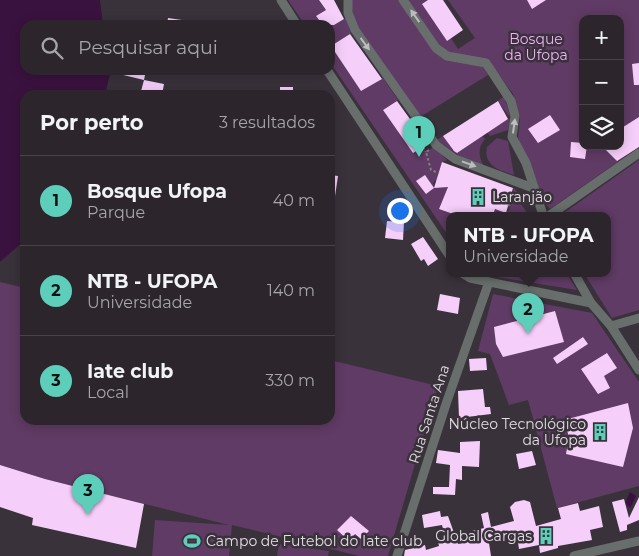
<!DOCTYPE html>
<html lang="pt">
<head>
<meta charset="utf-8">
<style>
	body { margin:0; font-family:Montserrat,sans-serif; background:#383238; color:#f1f3f6 }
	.controls { position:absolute; right:15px; top:15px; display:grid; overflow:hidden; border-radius:10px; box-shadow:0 2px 12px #0003 }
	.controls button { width:45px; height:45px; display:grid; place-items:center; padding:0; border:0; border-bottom:1px solid #484348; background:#2c262c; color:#f1f3f6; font:25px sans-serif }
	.you { position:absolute; left:399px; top:210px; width:18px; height:18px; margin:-12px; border:4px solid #fff; border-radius:50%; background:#1a73e8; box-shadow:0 0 0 8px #1a73e833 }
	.badge { display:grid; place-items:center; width:32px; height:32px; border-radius:50%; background:#5cceba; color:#111; font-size:16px; font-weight:700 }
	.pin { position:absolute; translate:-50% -41px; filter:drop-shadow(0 1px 2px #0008) }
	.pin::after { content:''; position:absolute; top:26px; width:18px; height:15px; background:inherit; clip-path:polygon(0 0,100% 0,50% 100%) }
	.popup { position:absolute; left:446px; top:212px; width:165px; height:65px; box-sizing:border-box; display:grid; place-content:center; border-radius:10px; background:#2c262c; filter:drop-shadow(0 1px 4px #0005); font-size:16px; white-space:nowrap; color:#a6a5a9 }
	.popup b { font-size:19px; color:#f1f3f6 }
	.popup::after { content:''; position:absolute; left:50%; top:100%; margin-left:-10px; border:10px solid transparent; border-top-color:#2c262c }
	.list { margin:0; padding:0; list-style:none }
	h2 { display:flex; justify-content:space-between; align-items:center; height:65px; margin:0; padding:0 20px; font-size:21px }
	h2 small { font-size:16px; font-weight:400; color:#a6a5a9 }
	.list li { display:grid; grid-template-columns:32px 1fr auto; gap:15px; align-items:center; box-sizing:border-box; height:90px; padding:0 20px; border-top:1px solid #484348 }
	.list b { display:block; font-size:19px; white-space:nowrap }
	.list p { margin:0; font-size:16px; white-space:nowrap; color:#a6a5a9 }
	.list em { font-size:16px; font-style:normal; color:#a6a5a9 }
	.icon { flex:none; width:28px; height:28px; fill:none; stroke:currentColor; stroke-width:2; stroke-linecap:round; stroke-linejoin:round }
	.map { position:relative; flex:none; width:639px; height:556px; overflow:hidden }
	.search { position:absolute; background:#2c262c; box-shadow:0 2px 12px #0003; left:20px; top:20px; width:315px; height:55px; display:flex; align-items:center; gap:12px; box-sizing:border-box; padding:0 18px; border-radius:15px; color:#a6a5a9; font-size:19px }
	.panel { position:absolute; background:#2c262c; box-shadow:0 2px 12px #0003; left:20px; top:90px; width:315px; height:335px; border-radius:15px }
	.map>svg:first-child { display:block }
	.green { fill:#603b65; fill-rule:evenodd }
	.water { fill:#3a123f }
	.building { fill:#f6cefa }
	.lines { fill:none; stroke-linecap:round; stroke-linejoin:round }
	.path { stroke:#857e85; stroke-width:2; stroke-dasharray:2.5 2.5; stroke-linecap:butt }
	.minor { stroke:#676e6c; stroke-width:9 }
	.oneway { fill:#bebcbf }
	.labels { text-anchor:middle; stroke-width:5; stroke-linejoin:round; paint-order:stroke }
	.park-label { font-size:14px; fill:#f0aff8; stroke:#3a323b }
	.poi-label { font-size:14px; fill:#e3dde3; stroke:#3a323b; text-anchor:start }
	.street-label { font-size:14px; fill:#e3dde3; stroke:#3a323b }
</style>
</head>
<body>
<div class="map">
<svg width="639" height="556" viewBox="0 0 639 556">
	<rect width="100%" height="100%" fill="#3a323b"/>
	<g class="green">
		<path d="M288,0H322L320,2L326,10L316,16L323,25H305Z"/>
		<path d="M351,0H401L434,49L483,65L488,75L420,117L358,28L353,17Z"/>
		<path d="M407,0H431V8L458,49L475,38L448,0H639V147L550,209L526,177L518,137L520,117L513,94L488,60L448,53L438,45ZM583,19H620V146H583Z"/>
		<path d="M346,18L351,34L331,46L361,91L383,78L398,100L383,110L413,153L423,147L426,152L434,147L447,160L442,162L437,179L433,183L435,187L451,180L439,209L456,215H449V237L330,62V27Z"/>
		<path d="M503,97C510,106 511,119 508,130L490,136L487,132L510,118L498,101Z"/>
		<path d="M443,136L457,153L482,136L485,139C477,148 479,157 484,167L462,158L437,140Z"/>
		<path d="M497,138L508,141L514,175C500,171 483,166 487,147Z"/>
		<path d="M639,160V310L612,318L584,273H607V215H561Z"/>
		<path d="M514,188L525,200L520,203L529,215H493L496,207L505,212L509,210Z"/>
		<path d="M479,273H566L577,290L484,275Z"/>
		<path d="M0,282L25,288V420H330V360L438,386L388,556H359L232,525L229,556H152L155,520L229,525L45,479L0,465Z"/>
		<path d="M493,294L592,313L639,382V486L557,508L528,400L509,405L490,354L478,351Z"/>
		<path d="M279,544L329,551L328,556H277Z"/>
	</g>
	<g class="water">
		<path d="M0,0H100L103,25H25V70H111L105,95H25V240L0,262Z"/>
		<path d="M630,492L636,496L630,508L625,503Z"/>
	</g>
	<g class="building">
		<path d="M319,0H334L344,19L334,25H323L316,16L326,10Z"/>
		<path d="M428,0H443L463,30L447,41L422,4Z"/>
		<path d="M527,0H546L532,9Z"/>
		<path d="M168,18L189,21V25H167Z"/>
		<path d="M350,34L382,79L361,91L331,46Z"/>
		<path d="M639,63V85H634L632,64Z"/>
		<path d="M116,70H146L144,80L115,73Z"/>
		<path d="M144,80L164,84L162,95H140Z"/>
		<rect x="280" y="87" width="13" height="8"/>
		<path d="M397,101L428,144L413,153L383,110Z"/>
		<path d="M498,101L508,119L457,153L454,151L443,136Z"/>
		<path d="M550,115L560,130L538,143L528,129Z"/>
		<path d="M639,117V147L617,161L602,146H620V129Z"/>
		<path d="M571,142L583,143V146H587L585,159L570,157Z"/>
		<path d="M442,162L513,188L506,213L495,209L493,215H456L439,209L448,187L434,188Z"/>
		<path d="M330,175L338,176L334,203H330Z"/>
		<path d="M425,175L434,188L426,194L416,181Z"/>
		<path d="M387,221L404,222L403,240L385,238Z"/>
		<path d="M423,237L438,259L428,266L424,259L421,261L411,244Z"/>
		<path d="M440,294L460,298L458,314L437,310Z"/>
		<path d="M555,311L564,342L503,357L496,344L494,327Z"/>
		<path d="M583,337L588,344L557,364L553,358Z"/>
		<path d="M607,353L617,368L604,376L610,388L598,394L581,369Z"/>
		<path d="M486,358L487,370L470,371L469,359Z"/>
		<path d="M483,389L485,407H490L491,414L459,418L458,391Z"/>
		<path d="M628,403L633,428L623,467L566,454L569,437L564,420Z"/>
		<path d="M480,441L479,467L462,466V480L456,479L455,495L433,494V487H449L450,465L436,463L438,450L460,453V442Z"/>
		<path d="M532,451L536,465L519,469L516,454Z"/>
		<path d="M0,465L45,479L144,504L136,548L32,525L33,518L0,507Z"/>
		<path d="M639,497V520L627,525V530L620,532L612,502L624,499L629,518Z"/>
		<path d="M524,500L530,502L536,526L561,519L558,508L578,503L580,511L599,506L603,527L590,530L592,540L558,546V548L540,553L539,545L519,549L517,536L489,543L491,556H404L405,550L425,545L426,550L439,546L438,541L445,539L442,525L424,528L422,515L440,511L441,517L448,516L458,544L474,540L472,531L484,528L481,514L488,512L491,527L514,521L510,507L515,502Z"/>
		<path d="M351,516L369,531L361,539L355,534L349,541L337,530Z"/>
	</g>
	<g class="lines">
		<g class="path">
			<path d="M423,147L426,152"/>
			<path d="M429,150L426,152L431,170L439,173"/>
			<path d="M508,206L512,201L526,197L529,202"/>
		</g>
		<g class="minor">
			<path d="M281,0L297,25"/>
			<path d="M348,0V13L355,30L436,145L455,159L533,188"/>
			<path d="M403,0L436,48L447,56L486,63L511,101L515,116L512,137L526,163L543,215"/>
			<path d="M327,70L449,255"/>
			<path d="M550,215L639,153"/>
			<path d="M462,273L470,278L591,303"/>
			<path d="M574,273L591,303L611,326L639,370"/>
			<path d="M611,326L639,318"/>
			<path d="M397,556L447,401L489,282"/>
			<path d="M574,556L639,541"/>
		</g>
	</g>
	<defs><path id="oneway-solid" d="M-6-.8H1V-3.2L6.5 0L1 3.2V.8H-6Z" transform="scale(1.25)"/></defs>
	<g class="oneway">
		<use href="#oneway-solid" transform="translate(415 16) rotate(-125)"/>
		<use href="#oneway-solid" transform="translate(365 44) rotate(54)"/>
		<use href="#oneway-solid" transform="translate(514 126) rotate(-82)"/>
		<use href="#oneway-solid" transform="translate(469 164) rotate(20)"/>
	</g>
	<defs>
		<g id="building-bare" transform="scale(1.35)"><path d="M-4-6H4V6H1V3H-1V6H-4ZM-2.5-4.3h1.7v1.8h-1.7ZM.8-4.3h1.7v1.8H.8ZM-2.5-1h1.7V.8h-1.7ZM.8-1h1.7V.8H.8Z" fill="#5cceba" stroke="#3a323b" stroke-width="2.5" paint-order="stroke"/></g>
		<g id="stadium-bare" transform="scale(1.35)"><path d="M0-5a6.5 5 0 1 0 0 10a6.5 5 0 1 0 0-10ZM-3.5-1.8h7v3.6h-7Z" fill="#5cceba" stroke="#3a323b" stroke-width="2.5" paint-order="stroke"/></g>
	</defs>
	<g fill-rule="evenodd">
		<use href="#building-bare" x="478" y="197"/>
		<use href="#building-bare" x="600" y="432"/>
		<use href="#building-bare" x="546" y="536"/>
		<use href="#stadium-bare" x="192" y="541"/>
	</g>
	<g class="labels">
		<g class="park-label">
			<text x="536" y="44">Bosque<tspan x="536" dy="16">da Ufopa</tspan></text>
		</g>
		<g class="poi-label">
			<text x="492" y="202">Laranjão</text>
			<text x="586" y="429" text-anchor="end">Núcleo Tecnológico<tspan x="586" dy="16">da Ufopa</tspan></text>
			<text x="532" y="541" text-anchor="end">Global Cargas</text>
			<text x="206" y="546">Campo de Futebol do Iate club</text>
		</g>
		<g class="street-label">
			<text transform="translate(429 414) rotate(-72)" y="5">Rua Santa Ana</text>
		</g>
	</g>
</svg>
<div class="controls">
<button>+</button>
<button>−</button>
<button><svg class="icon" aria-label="layers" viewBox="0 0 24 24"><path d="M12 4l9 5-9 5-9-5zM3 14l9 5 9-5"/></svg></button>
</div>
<div class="you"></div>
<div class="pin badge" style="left:419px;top:157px">1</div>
<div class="pin badge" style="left:528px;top:334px">2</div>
<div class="popup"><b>NTB - UFOPA</b>Universidade</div>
<div class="pin badge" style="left:88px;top:515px">3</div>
<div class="search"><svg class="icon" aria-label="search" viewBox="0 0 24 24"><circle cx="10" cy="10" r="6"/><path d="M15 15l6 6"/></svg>Pesquisar aqui</div>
<section class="panel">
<h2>Por perto<small>3 resultados</small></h2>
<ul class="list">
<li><span class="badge">1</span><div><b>Bosque Ufopa</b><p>Parque</p></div><em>40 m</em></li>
<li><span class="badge">2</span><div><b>NTB - UFOPA</b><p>Universidade</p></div><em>140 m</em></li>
<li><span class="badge">3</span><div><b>Iate club</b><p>Local</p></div><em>330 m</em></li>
</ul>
</section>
</div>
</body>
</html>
